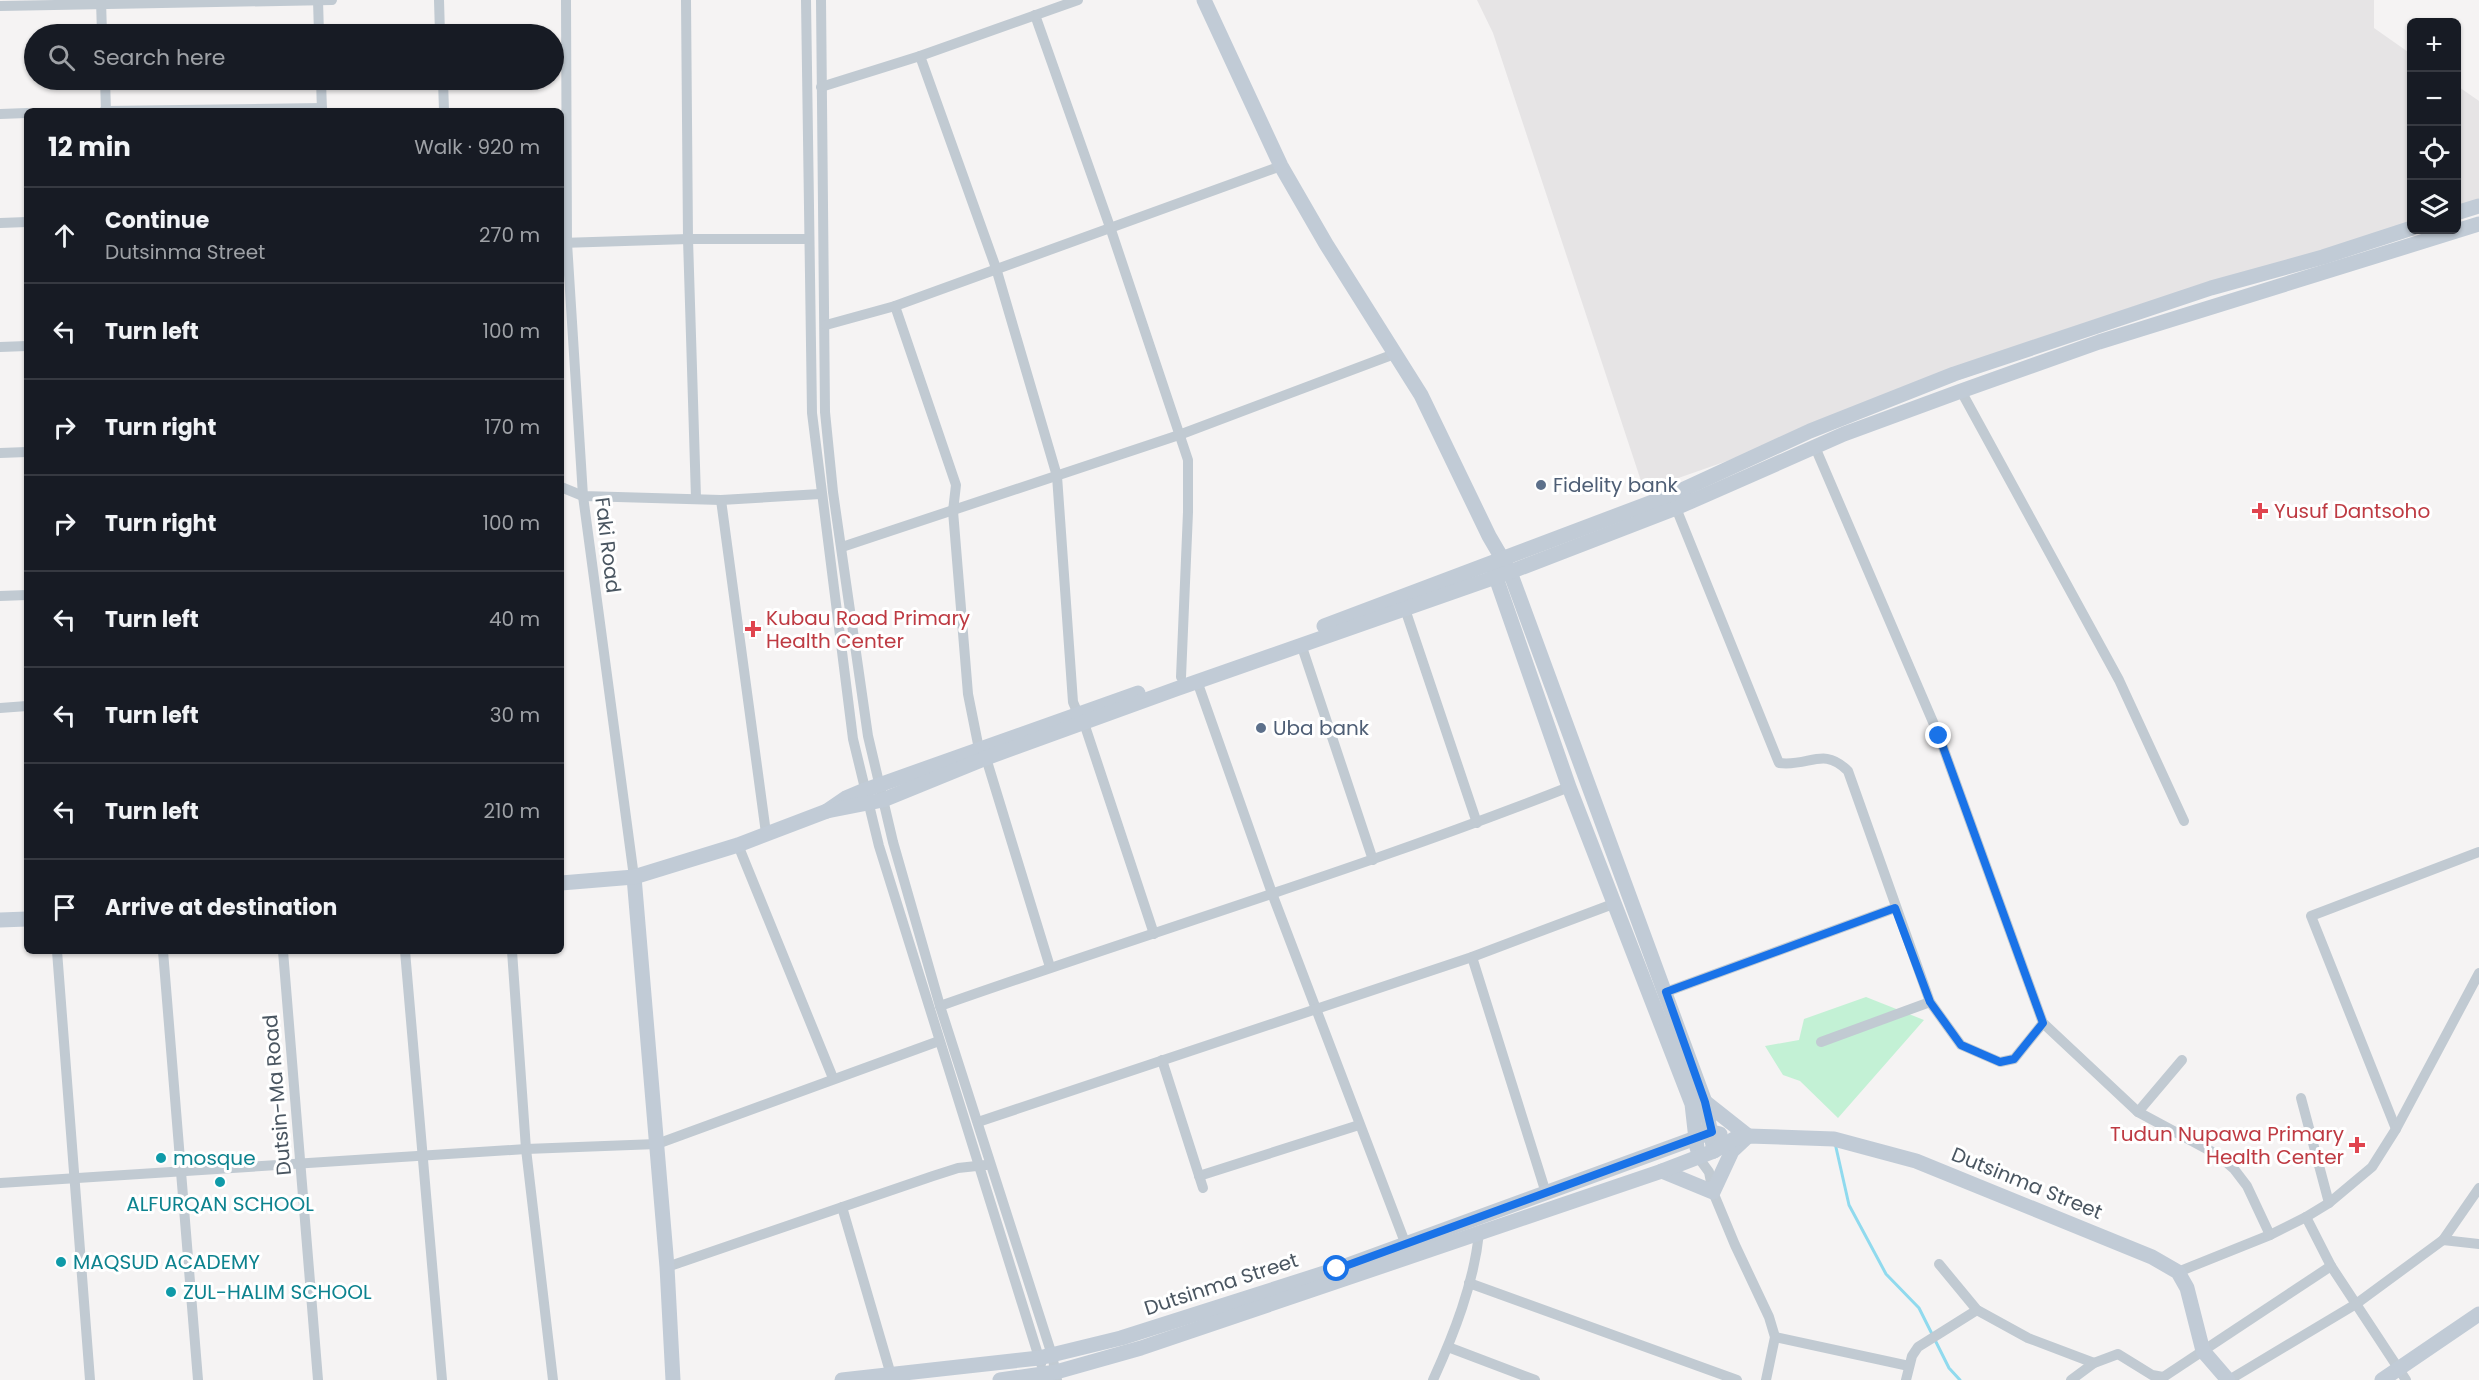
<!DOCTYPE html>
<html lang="en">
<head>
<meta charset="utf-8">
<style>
	body { margin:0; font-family:Poppins,sans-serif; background:#20242c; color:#f1f3f6 }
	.controls { position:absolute; right:18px; top:18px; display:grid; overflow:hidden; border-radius:9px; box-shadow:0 2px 4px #0004 }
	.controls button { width:54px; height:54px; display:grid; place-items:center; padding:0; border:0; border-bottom:2px solid #363941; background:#171b24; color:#f1f3f6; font:30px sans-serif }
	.stop { position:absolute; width:18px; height:18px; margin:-14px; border:4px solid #1a73e8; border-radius:50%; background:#fff }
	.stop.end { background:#1a73e8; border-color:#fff; box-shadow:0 2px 6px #0008 }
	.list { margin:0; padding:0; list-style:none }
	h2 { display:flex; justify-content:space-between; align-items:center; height:78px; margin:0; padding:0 24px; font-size:26px }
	h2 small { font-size:20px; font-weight:400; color:#9ea1a6 }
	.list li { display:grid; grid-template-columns:39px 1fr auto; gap:18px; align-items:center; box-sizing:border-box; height:96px; padding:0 24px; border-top:2px solid #363941 }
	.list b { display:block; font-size:22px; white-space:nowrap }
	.list p { margin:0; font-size:20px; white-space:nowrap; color:#9ea1a6 }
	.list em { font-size:20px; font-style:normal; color:#9ea1a6 }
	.icon { flex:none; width:33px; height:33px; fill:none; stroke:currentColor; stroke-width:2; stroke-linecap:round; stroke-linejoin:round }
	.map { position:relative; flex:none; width:2479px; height:1380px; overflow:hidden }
	.search { position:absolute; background:#171b24; box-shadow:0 2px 4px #0004; left:24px; top:24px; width:540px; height:66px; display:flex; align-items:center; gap:15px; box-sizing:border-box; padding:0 21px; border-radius:33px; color:#9ea1a6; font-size:22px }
	.panel { position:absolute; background:#171b24; box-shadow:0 2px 4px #0004; left:24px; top:108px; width:540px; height:846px; border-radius:9px }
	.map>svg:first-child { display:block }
	.education { fill:#e6e4e5 }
	.green { fill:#c3f1d5 }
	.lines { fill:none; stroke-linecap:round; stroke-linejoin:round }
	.stream { stroke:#90daee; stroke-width:3 }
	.street { stroke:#c1cad2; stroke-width:10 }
	.secondary { stroke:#c1cbd6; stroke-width:15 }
	.route { stroke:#1a73e8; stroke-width:8 }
	.service-dot { fill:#5c6f8a; stroke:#fff; stroke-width:2 }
	.health-dot { fill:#e0444e; stroke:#fff; stroke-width:2 }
	.culture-dot { fill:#0f9aa8; stroke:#fff; stroke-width:2 }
	.labels { text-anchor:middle; stroke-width:6; stroke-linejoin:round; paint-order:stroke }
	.service-label { font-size:20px; fill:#4e5e75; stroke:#fff; text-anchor:start }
	.health-label { font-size:20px; fill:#be3a42; stroke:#fff; text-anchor:start }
	.street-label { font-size:20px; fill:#4a5661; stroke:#fff }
	.culture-label { font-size:20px; fill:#0d838f; stroke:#fff; text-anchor:start }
</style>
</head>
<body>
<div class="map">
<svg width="2479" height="1380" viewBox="0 0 2479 1380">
	<rect width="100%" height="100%" fill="#f5f3f3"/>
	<g class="education">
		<path d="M1477,0H2374V28L2411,54V222L1644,490L1493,33Z"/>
		<path d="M2456,85L2479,101V199L2456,207Z"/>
	</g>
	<path class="green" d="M1866,997L1924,1020L1838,1118L1800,1081L1783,1075L1765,1046L1799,1040L1804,1019Z"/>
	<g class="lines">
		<g class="stream">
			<path d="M1835,1143L1849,1205L1886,1274L1919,1308L1932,1334"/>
			<path d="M1935,1340L1949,1368L1960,1380"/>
		</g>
		<g class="street">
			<path d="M101,0L102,34"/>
			<path d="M318,0L319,34"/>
			<path d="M439,0L440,34"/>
			<path d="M566,0L567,243L583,496L634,877"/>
			<path d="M686,0L688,239L696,498"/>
			<path d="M806,0L812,413L853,739L879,846L1041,1364"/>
			<path d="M821,0L825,412L833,492L868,736L893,842L940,1006L1052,1355L1057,1380"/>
			<path d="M0,6L332,0"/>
			<path d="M1035,15L1110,227L1188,460V512L1181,677"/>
			<path d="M920,56L996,268L1057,476L1073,702L1078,714"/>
			<path d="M105,80L106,111"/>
			<path d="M321,80L322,111"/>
			<path d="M443,80L444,111"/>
			<path d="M821,87L920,56L1078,0"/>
			<path d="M104,111L322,108"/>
			<path d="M0,114L27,113"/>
			<path d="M0,223L27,222"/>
			<path d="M561,243L688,239H809"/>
			<path d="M895,306L956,485L953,511L968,694L979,749"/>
			<path d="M826,325L895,306L1281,166"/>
			<path d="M0,347L27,346"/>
			<path d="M1961,391L2119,680L2184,821"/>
			<path d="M1815,447L1939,736L2043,1023L2138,1112L2218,1155L2234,1169L2247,1186L2270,1235"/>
			<path d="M0,453L27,452"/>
			<path d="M561,487L583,496L721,500L820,494"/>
			<path d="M721,500L766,833"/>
			<path d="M1676,508L1779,763C1810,767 1823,746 1848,771L1930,1002L1961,1045L2000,1062L2014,1059L2043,1023"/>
			<path d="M842,547L1179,435L1397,353"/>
			<path d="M0,596L27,595"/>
			<path d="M1405,609L1477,823"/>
			<path d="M1301,644L1373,860"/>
			<path d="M1197,681L1273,896L1406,1245"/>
			<path d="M0,708L27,706"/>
			<path d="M1084,723L1154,934"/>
			<path d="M986,758L1050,967"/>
			<path d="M738,845L833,1078"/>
			<path d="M57,951L90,1380"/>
			<path d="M163,951L198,1380"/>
			<path d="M283,951L318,1380"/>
			<path d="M405,951L442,1380"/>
			<path d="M512,951L526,1149L553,1380"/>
			<path d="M1472,957L1546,1193"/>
			<path d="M1666,992L1895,908"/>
			<path d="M940,1006C1150,932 1363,868 1569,787"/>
			<path d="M1821,1042L1930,1002"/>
			<path d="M1162,1060L1203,1188"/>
			<path d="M2301,1098L2329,1203"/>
			<path d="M2138,1112L2182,1060"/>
			<path d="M978,1122L1472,957L1613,904"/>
			<path d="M2396,1129L2311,916L2479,852"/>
			<path d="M1698,1157L1709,1172L1713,1192L1735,1245L1769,1317L1775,1337L1766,1380"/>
			<path d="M1199,1176L1359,1125"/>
			<path d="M0,1183L526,1149L657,1144L939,1041"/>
			<path d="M842,1207L891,1375"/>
			<path d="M2306,1217L2331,1266L2406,1380"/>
			<path d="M2443,1240L2479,1244"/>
			<path d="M1939,1264L1977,1310L2028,1338L2094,1363"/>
			<path d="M667,1267L933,1176L958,1168L986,1165"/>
			<path d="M2178,1272L2270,1235L2306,1217L2329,1203L2372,1167L2396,1129L2479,973"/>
			<path d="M1469,1283L1737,1380"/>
			<path d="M1775,1337L1909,1366"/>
			<path d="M1448,1347L1535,1380"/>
			<path d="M1433,1380C1454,1334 1474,1283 1479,1233"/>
			<path d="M1906,1380L1912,1356L1918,1347L1977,1310"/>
			<path d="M2071,1380L2094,1363L2118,1354L2152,1375L2163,1377"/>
			<path d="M2159,1380L2331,1266"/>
			<path d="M2229,1380L2356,1304L2443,1240L2479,1188"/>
		</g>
		<g class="secondary">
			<path d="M1204,0L1281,166L1326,244L1421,395L1489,536L1510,572L1705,1102L1714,1151"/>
			<path d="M2456,213L2479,206"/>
			<path d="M1493,569L1569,787L1692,1104L1697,1148"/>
			<path d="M1324,626L1671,495L1810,431L1954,374L2211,288L2323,257L2412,228"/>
			<path d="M827,811L846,798L865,790L1138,693"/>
			<path d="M634,877L667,1267L673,1380"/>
			<path d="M561,883L634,877L738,845L827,811L883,800L986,758L1176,689L1510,572L1676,508L1844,434L1961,391L2099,342L2479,224"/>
			<path d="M0,920L27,919"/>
			<path d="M1662,1171L1713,1192L1732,1151L1748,1136L1705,1102"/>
			<path d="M842,1380L1039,1358L1121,1338L1337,1269L1712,1132L1720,1134"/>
			<path d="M1000,1380L1056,1372L1141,1348L1662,1171L1714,1151L1734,1139L1748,1136L1834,1139L1916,1161L2152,1257L2178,1272L2187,1288L2203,1351L2228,1380"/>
			<path d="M2382,1380L2479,1314"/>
		</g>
	</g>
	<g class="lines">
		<path class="route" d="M1337,1269L1712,1132L1705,1102L1666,992L1895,908L1930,1002L1961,1045L2000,1062L2014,1059L2043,1023L1939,736"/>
	</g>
	<g class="service-dot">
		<circle cx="1541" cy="485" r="6"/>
		<circle cx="1261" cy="728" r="6"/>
	</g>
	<g class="health-dot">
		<path d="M2257 502h6v6h6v6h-6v6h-6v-6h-6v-6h6z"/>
		<path d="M750 620h6v6h6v6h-6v6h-6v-6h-6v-6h6z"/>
		<path d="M2354 1136h6v6h6v6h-6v6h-6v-6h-6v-6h6z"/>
	</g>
	<g class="culture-dot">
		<circle cx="161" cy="1158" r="6"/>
		<circle cx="220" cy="1182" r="6"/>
		<circle cx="61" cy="1262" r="6"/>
		<circle cx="171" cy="1292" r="6"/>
	</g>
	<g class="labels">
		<g class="service-label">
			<text x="1553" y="492">Fidelity bank</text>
			<text x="1273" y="735">Uba bank</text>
		</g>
		<g class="health-label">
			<text x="2274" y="518">Yusuf Dantsoho</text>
			<text x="766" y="625">Kubau Road Primary<tspan x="766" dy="23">Health Center</tspan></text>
			<text x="2344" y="1141" text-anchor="end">Tudun Nupawa Primary<tspan x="2344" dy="23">Health Center</tspan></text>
		</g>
		<g class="street-label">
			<text transform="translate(608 545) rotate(83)" y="7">Faki Road</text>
			<text transform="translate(277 1095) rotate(-95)" y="7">Dutsin-Ma Road</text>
			<text transform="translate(2027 1183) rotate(22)" y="7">Dutsinma Street</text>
			<text transform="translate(1221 1284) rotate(-18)" y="7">Dutsinma Street</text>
		</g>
		<g class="culture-label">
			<text x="173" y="1165">mosque</text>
			<text x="220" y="1211" text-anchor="middle">ALFURQAN SCHOOL</text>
			<text x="73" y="1269">MAQSUD ACADEMY</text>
			<text x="183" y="1299">ZUL-HALIM SCHOOL</text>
		</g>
	</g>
</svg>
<div class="controls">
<button>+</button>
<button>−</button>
<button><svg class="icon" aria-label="locate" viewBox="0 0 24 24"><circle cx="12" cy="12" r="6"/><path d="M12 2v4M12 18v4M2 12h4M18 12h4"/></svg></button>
<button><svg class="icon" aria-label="layers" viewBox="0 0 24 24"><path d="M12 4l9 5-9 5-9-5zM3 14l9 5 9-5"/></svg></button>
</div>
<div class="stop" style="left:1337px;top:1269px"></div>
<div class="stop end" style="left:1939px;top:736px"></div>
<div class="search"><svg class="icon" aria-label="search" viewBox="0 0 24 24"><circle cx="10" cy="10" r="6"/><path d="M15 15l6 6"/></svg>Search here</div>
<section class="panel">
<h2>12 min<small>Walk · 920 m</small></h2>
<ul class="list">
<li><svg class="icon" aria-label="ahead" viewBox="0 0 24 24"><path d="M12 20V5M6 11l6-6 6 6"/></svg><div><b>Continue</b><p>Dutsinma Street</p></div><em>270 m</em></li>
<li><svg class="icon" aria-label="left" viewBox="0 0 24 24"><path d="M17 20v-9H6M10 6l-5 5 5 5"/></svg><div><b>Turn left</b></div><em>100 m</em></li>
<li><svg class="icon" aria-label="right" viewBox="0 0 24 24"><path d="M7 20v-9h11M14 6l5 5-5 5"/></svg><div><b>Turn right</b></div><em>170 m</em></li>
<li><svg class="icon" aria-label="right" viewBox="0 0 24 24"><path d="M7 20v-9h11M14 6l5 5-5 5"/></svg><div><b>Turn right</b></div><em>100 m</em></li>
<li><svg class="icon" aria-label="left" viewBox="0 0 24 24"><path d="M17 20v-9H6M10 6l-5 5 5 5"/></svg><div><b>Turn left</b></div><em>40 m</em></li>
<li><svg class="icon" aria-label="left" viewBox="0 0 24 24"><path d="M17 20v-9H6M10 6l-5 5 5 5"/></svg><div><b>Turn left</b></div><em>30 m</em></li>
<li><svg class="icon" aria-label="left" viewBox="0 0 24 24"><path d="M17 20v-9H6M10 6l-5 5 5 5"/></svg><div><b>Turn left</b></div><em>210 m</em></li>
<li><svg class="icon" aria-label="arrive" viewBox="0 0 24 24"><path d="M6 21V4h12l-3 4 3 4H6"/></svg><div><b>Arrive at destination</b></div></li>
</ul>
</section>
</div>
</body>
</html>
